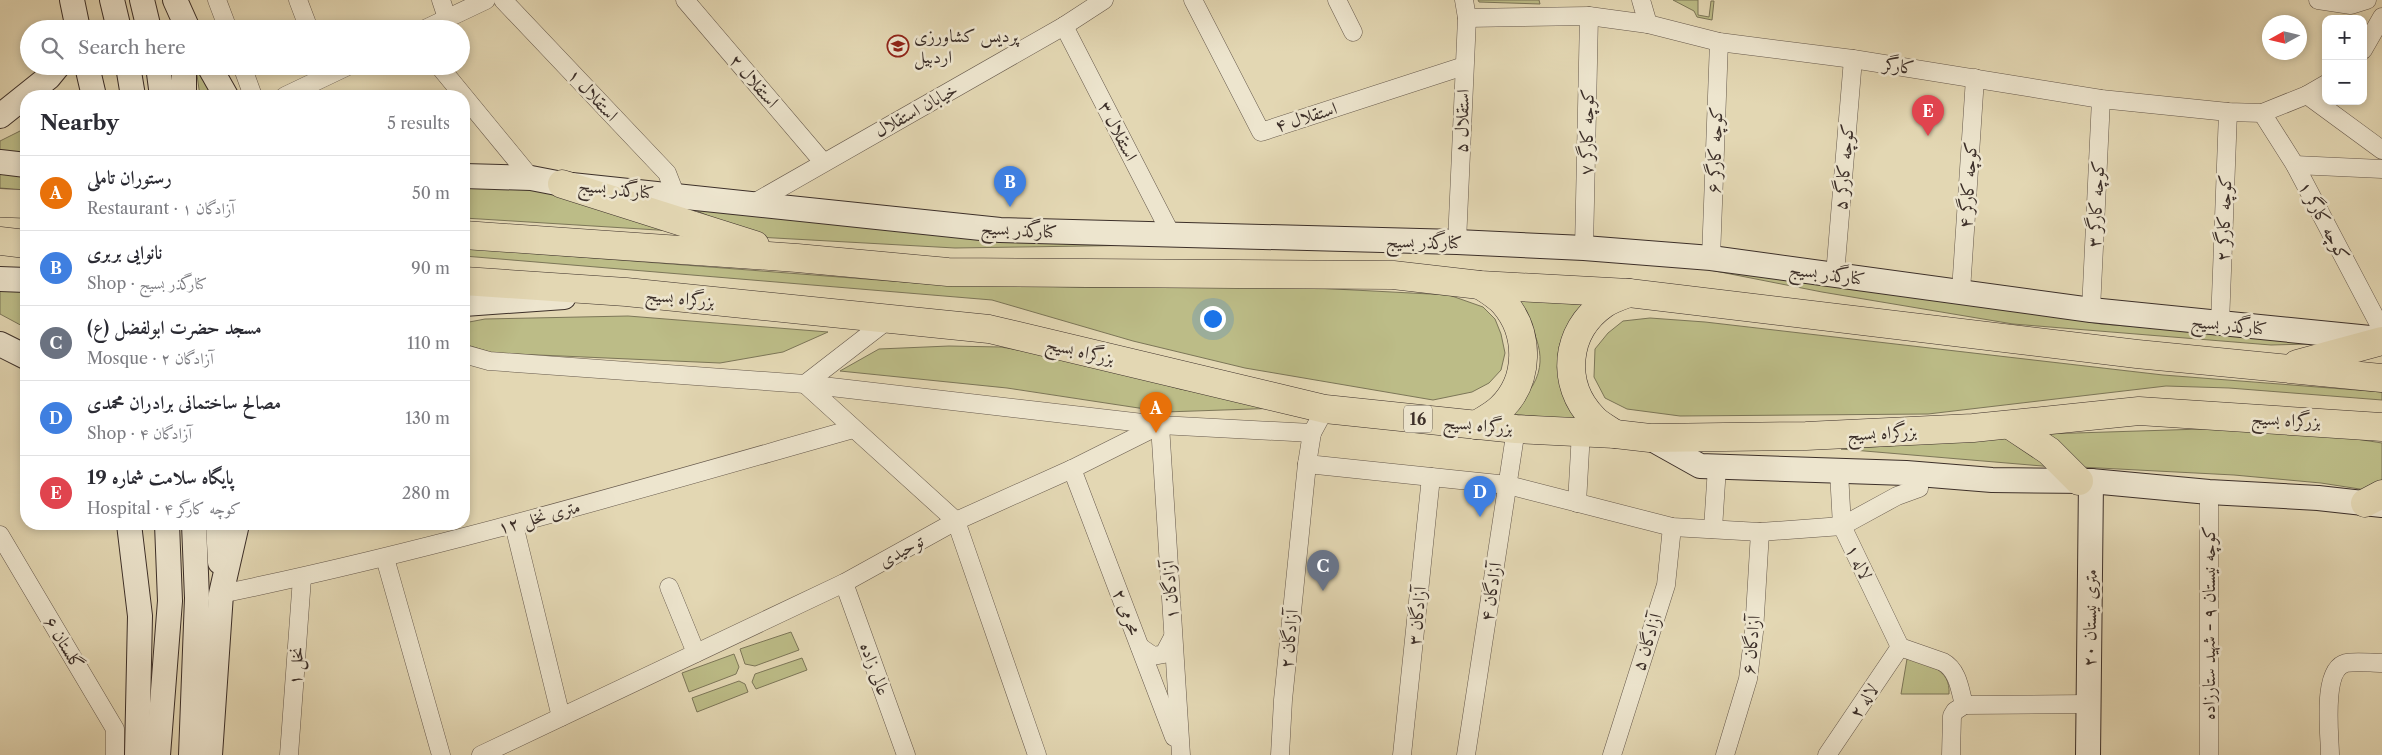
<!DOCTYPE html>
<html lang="en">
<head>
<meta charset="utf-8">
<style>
	body { margin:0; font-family:"Libre Caslon Text",Amiri,serif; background:#f7f7f7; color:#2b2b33 }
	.controls { position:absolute; right:15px; top:15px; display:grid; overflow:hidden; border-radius:10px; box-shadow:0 2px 8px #0003 }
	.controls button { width:45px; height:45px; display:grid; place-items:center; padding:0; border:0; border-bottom:1px solid #e1e1e2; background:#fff; color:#2b2b33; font:25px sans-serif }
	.compass { position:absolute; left:2262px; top:15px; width:45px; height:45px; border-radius:50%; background:#fff; box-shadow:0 2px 8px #0003; rotate:262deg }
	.you { position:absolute; left:1212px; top:318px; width:18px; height:18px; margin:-12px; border:4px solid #fff; border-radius:50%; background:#1a73e8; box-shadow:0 0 0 8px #1a73e833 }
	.badge { display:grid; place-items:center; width:32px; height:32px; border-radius:50%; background:#1a73e8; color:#fff; font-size:16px; font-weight:700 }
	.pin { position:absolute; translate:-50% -41px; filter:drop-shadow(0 1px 2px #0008) }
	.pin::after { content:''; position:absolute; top:26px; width:18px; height:15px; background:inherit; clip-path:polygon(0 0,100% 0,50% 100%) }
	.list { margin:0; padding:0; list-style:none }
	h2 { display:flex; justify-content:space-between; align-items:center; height:65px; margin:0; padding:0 20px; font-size:21px }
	h2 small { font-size:16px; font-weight:400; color:#7c7c81 }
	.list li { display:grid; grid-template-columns:32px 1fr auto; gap:15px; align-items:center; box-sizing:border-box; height:75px; padding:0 20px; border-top:1px solid #e1e1e2 }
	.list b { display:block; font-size:19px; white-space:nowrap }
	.list p { margin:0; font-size:16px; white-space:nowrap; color:#7c7c81 }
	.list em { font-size:16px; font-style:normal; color:#7c7c81 }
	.icon { flex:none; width:28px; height:28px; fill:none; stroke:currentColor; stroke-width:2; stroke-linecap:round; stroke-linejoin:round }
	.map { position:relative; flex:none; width:2382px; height:755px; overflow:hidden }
	.search { position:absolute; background:#fff; box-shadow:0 2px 8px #0003; left:20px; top:20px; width:450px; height:55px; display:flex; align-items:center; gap:12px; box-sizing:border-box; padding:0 18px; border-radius:28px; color:#7c7c81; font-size:19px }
	.panel { position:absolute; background:#fff; box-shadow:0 2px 8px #0003; left:20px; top:90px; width:450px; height:440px; border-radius:20px }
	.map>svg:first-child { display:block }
	.green { fill:#bcbc87; stroke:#7c7658 }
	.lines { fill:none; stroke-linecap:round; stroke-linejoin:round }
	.street-casing { stroke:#66594c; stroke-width:19 }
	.secondary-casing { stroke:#3c2f29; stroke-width:26 }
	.highway-casing { stroke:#3c2f29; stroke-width:29 }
	.street { stroke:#ede5ce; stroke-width:18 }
	.secondary { stroke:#ede5ce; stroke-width:24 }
	.highway { stroke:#e3d7b3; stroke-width:28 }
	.labels { text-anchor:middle; stroke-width:5; stroke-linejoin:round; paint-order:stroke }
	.shield { fill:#ede5ce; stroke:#71665a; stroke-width:1 }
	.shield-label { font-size:16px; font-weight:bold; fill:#3c2f29 }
	.poi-label { font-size:18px; fill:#3c2f29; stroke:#ede5ce; text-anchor:start }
	.street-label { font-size:18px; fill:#3c2f29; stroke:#ede5ce }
</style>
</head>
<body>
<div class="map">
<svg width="2382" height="755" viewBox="0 0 2382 755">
	<rect width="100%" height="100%" fill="#e3d7b3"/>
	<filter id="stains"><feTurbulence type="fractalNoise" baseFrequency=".004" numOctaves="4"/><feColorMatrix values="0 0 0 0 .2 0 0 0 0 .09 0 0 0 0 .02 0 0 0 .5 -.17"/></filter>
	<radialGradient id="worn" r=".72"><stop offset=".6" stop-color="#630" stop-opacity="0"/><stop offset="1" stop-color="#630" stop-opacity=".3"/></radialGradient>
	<g class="green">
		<path d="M1478,0H1539L1540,4L1479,2Z"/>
		<path d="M1673,0H1698V15L1709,17L1711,1H1714L1712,20L1697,17L1694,11Z"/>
		<path d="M199,72L213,96H200L197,75Z"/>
		<path d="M26,128V154L0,152V141Z"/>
		<path d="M0,167L26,169V190L0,188Z"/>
		<path d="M464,184L542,190L674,231L464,218Z"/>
		<path d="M681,204L1153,245L955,248L757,237Z"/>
		<path d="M464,248L930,284L1078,287H1296L1449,295L1483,307L1495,319L1501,334L1505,353L1501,370L1489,383L1472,392L1433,400L1245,368L1133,341L992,300L464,256Z"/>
		<path d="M1705,269L1891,288L2101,324L2348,343L2271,345L2013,324L1822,292Z"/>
		<path d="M0,284L26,285V328L0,314Z"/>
		<path d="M1514,299L1588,305C1580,316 1568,327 1562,339C1549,365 1570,396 1580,420L1508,414C1516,405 1527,395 1533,385C1551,354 1531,324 1514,299Z"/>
		<path d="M628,316L828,332L783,352L720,363L493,353L464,344V323L485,319Z"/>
		<path d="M1650,318L1705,322L2163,375L2382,392V400L2229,388L2166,386L1928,414L1680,416L1627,409L1605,398L1594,377L1595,349L1608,333L1623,321Z"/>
		<path d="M949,346L1001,347L1097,364L1180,389L1282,408L1165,412L1007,388L840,371L879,349Z"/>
		<path d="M2202,429L2312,432L2382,443V482L2366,490L2321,483L2234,475L2080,467L2044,434Z"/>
		<path d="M2012,438L2054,467L1841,449Z"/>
		<path d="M791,632L799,650L755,666L745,664L740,649Z"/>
		<path d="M734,654L739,667L736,674L689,692L682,673Z"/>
		<path d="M802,658L807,670L756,689L752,682L755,674Z"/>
		<path d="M1907,659C1927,663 1951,669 1949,694H1901Z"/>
		<path d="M739,681L745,684L748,692L697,712L692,698Z"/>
	</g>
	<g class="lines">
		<g class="street-casing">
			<g id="street">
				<path d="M217,0L228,29"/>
				<path d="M298,0L309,29"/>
				<path d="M441,0L447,18"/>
				<path d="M503,0L667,173L676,196"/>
				<path d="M685,0L823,162"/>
				<path d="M1193,0L1261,132L1464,66"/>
				<path d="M1337,0L1353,32"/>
				<path d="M1641,0L1648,24"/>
				<path d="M2318,0L2351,5L2367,0"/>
				<path d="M1467,18L1589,16L1648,24L1719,42L1853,59L2101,99L2228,112L2262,113L2307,95L2326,84"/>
				<path d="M1064,26L1172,236"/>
				<path d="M425,29L486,0"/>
				<path d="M2363,50L2382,17"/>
				<path d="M242,66L253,96"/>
				<path d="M439,66L531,178"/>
				<path d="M2307,95L2382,150"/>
				<path d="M285,96L348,66"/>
				<path d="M2262,113L2295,165L2382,330"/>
				<path d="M2295,165L2382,169"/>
				<path d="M752,204L1064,26L1104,0"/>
				<path d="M1457,242L1467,18L1464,0"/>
				<path d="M1584,248L1589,16"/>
				<path d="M1711,258L1719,42"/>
				<path d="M1835,275L1853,59"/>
				<path d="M1961,291L1975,78"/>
				<path d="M2091,310L2101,99"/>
				<path d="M2220,324L2228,112"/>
				<path d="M464,354L489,361L805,384L1160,425L1181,755"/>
				<path d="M805,384L956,521L1037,755"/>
				<path d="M805,384L889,319"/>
				<path d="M1312,433L1307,464L1508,485L1672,527L1760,532L1842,526L1897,496L1919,488L1918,474"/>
				<path d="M1072,469L1174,737"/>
				<path d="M1839,472L1842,526L1900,647"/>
				<path d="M1577,503L1581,432"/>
				<path d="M514,525L561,717"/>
				<path d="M1713,529L1717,467"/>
				<path d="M0,535L115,729V755"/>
				<path d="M385,558L441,755"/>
				<path d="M844,583L906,755"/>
				<path d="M669,587L696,653"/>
				<path d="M221,594C435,550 644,488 853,429"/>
				<path d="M1140,647L1153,656L1164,654L1173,637"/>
				<path d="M1900,647L1943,662C1958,670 1960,690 1964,705L1955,711L1952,716L1951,755"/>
				<path d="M1964,705L2089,704"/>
				<path d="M289,755L302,578"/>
				<path d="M481,755L844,583L956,521L1072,469L1160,425L1312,433L1325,409"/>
				<path d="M1280,755L1283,700L1307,464"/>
				<path d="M1402,755L1431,477"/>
				<path d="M1466,755L1516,429"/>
				<path d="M1612,755L1666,585L1672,527"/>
				<path d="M1725,755L1748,679L1754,632L1760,532"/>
				<path d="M1827,755L1900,647"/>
				<path d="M2209,755V492"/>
				<path d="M2330,755C2330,735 2321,669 2346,663C2357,661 2371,663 2382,663"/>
			</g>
		</g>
		<g class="secondary-casing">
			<g id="secondary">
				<path d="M72,0L78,29"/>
				<path d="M112,0L119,29"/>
				<path d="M142,0L149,29"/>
				<path d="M175,0L188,29"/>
				<path d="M87,66L94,96"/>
				<path d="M128,66L133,96"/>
				<path d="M158,66L162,96"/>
				<path d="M184,66V96"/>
				<path d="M209,66L226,96"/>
				<path d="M0,116L49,77L58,66"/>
				<path d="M0,162L26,165"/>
				<path d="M464,176L531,178L562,184L1000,230L1457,242L1584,248L1711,258L2091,310L2380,339"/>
				<path d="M0,279L26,280"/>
				<path d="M464,304L564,297"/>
				<path d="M0,344L26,357"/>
				<path d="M1650,438L1700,466L1906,473L1992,480L2091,481L2209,492L2318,498L2382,505"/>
				<path d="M129,524L140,616L137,755"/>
				<path d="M218,524L220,562"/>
				<path d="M158,755L170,601L167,524"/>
				<path d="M191,755L197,598L194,524"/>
				<path d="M210,755L221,594L237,524"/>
				<path d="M2088,755L2091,481"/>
			</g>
		</g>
		<g class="highway-casing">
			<g id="highway">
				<path d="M562,184L755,245"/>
				<path d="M0,203L26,204"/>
				<path d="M464,235L797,258L948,272L1393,275L1480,285L1629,293L2137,354L2382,378"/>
				<path d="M0,241L26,244"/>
				<path d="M464,281L626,292L989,329L1325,409L1516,429L1615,434L1650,438L1806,436L1973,428L2139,411L2382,427"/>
				<path d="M2297,364L2382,341"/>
				<path d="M1476,425C1484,420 1494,415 1501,408C1530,380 1530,333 1504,303C1498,296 1488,290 1480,285"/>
				<path d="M2010,425L2049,451L2079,481"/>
				<path d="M1615,434C1608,429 1598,424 1593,418C1560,384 1565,331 1604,304C1611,299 1621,296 1629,293"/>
				<path d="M2365,503L2382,494"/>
			</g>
		</g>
		<use href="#street" class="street"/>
		<use href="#secondary" class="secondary"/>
		<use href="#highway" class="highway"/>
	</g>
	<defs>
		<g id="school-ring" transform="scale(1.125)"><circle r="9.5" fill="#ede5ce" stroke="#8f2418" stroke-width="1.5"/><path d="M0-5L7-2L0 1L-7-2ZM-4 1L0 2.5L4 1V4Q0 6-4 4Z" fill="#8f2418"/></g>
	</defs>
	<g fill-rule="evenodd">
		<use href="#school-ring" x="898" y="46"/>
	</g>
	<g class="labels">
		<rect class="shield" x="1404" y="405.5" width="28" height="27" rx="4"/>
		<g class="shield-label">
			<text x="1418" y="425">16</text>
		</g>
		<g class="poi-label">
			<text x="914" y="42">پردیس کشاورزی<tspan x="914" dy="21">اردبیل</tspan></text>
		</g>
		<g class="street-label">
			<text transform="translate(1899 66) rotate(9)" y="6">کارگر</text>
			<text transform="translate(754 81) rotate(49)" y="6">استقلال ۲</text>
			<text transform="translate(593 95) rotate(47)" y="6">استقلال ۱</text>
			<text transform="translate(916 110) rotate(-29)" y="6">خیابان استقلال</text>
			<text transform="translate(1306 117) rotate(-17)" y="6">استقلال ۴</text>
			<text transform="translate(1462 121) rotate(-88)" y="6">استقلال ۵</text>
			<text transform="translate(1118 131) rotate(63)" y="6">استقلال ۳</text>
			<text transform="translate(1587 132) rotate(-89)" y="6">کوچه کارگر ۷</text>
			<text transform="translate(1715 150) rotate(-88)" y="6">کوچه کارگر ۶</text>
			<text transform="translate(1844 167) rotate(-85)" y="6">کوچه کارگر ۵</text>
			<text transform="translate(1968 185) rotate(-86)" y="6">کوچه کارگر ۴</text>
			<text transform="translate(616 189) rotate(6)" y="6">کنارگذر بسیج</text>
			<text transform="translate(2096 204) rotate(-87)" y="6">کوچه کارگر ۳</text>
			<text transform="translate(2224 218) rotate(-88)" y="6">کوچه کارگر ۲</text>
			<text transform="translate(2324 221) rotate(62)" y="6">کوچه کارگر ۱</text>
			<text transform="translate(1019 230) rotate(3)" y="6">کنارگذر بسیج</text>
			<text transform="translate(1424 242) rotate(1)" y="6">کنارگذر بسیج</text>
			<text transform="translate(1827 274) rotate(8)" y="6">کنارگذر بسیج</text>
			<text transform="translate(680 298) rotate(6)" y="6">بزرگراه بسیج</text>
			<text transform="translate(2229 325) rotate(6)" y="6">کنارگذر بسیج</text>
			<text transform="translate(1080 351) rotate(13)" y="6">بزرگراه بسیج</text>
			<text transform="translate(2286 420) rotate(3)" y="6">بزرگراه بسیج</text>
			<text transform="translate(1478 425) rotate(5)" y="6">بزرگراه بسیج</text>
			<text transform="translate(1882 433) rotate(-3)" y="6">بزرگراه بسیج</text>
			<text transform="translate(539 517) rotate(-15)" y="6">۱۲ متری نخل</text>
			<text transform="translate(901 551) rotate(-29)" y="6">توحیدی</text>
			<text transform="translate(1859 562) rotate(64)" y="6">لاله ۱</text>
			<text transform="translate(1170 590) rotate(-94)" y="6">آزادگان ۱</text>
			<text transform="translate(1491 592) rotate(-81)" y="6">آزادگان ۴</text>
			<text transform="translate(1127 612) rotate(69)" y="6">محرمی ۲</text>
			<text transform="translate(1417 616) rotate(-84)" y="6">آزادگان ۳</text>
			<text transform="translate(2090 618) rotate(-89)" y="6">۲۰ متری نیستان</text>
			<text transform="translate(2209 623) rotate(-90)" y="6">کوچه نیستان ۹ - شهید ستارزاده</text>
			<text transform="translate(1289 639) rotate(-84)" y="6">آزادگان ۲</text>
			<text transform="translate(1647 642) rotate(-72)" y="6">آزادگان ۵</text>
			<text transform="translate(64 643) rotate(59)" y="6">گلستان ۶</text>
			<text transform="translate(1751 645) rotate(-84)" y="6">آزادگان ۶</text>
			<text transform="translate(296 666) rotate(-86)" y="6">نخل ۱</text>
			<text transform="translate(875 669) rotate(70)" y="6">عالی زاده</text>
			<text transform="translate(1864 701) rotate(-56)" y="6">لاله ۲</text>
		</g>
	</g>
	<rect width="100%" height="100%" filter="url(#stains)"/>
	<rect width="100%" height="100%" fill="url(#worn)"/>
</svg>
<div class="controls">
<button>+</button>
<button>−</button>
</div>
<svg class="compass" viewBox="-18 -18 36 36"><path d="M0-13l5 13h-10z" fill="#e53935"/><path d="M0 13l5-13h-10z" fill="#7c7c81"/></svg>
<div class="you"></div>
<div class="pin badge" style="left:1156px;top:433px;background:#e8710a">A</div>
<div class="pin badge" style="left:1010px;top:207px;background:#3f7fe0">B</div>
<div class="pin badge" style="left:1323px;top:591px;background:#6b7280">C</div>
<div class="pin badge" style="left:1480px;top:517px;background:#3f7fe0">D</div>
<div class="pin badge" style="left:1928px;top:136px;background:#e0444e">E</div>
<div class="search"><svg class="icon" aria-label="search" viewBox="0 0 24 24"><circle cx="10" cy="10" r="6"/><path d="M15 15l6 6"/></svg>Search here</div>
<section class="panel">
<h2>Nearby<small>5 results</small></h2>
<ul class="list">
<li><span class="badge" style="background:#e8710a">A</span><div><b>رستوران تاملی</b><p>Restaurant · آزادگان ۱</p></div><em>50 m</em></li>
<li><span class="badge" style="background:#3f7fe0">B</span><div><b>نانوایی بربری</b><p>Shop · کنارگذر بسیج</p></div><em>90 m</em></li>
<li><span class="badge" style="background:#6b7280">C</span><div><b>مسجد حضرت ابولفضل (ع)</b><p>Mosque · آزادگان ۲</p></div><em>110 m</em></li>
<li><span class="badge" style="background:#3f7fe0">D</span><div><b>مصالح ساختمانی برادران محمدی</b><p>Shop · آزادگان ۴</p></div><em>130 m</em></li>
<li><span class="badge" style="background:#e0444e">E</span><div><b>پایگاه سلامت شماره 19</b><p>Hospital · کوچه کارگر ۴</p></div><em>280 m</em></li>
</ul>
</section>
</div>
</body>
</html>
